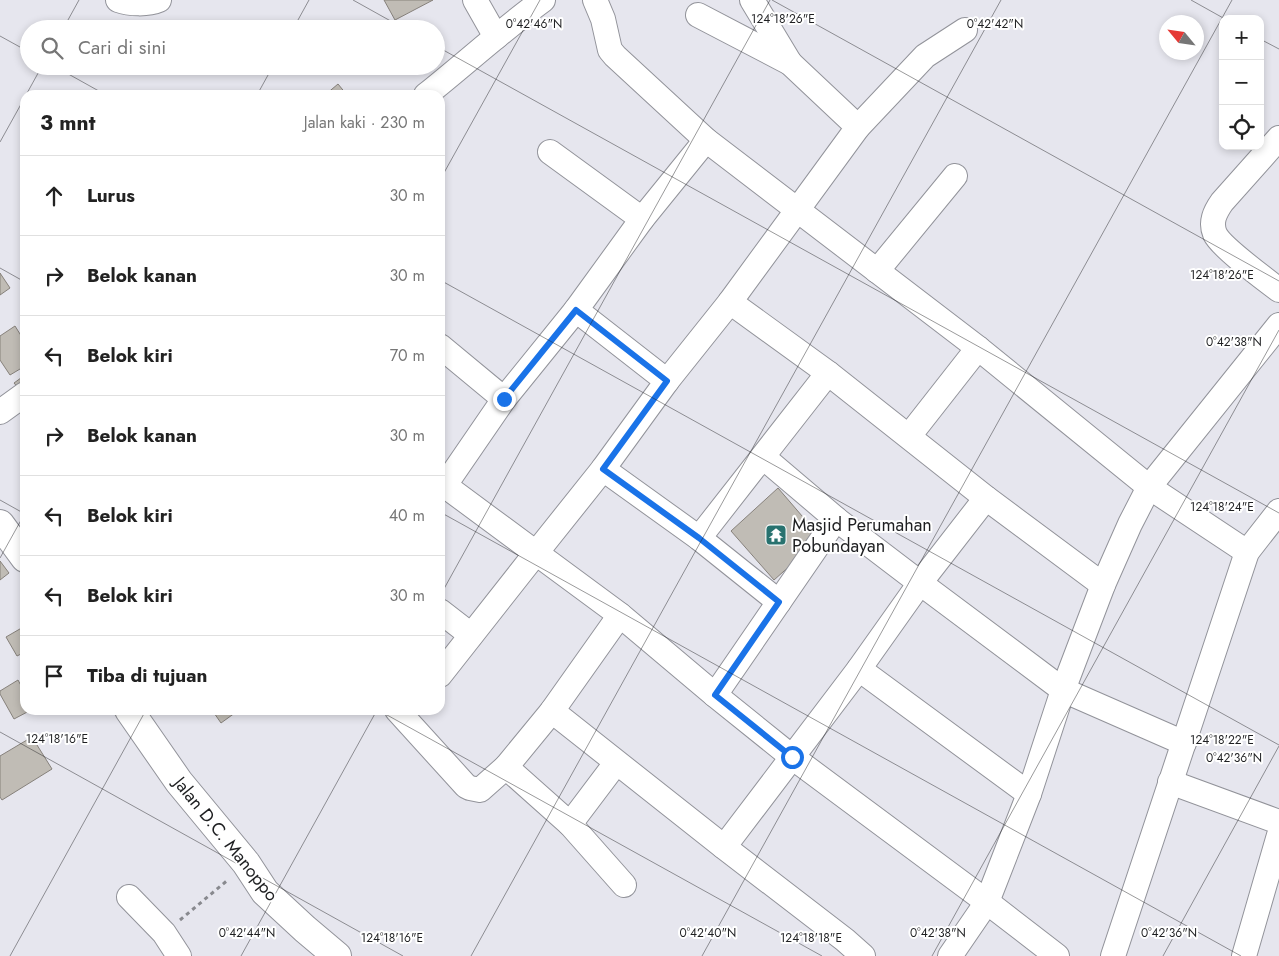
<!DOCTYPE html>
<html lang="id">
<head>
<meta charset="utf-8">
<style>
	body { margin:0; font-family:Jost,sans-serif; background:#f6f6f6; color:#222 }
	.controls { position:absolute; right:15px; top:15px; display:grid; overflow:hidden; border-radius:10px; box-shadow:0 2px 8px #0003 }
	.controls button { width:45px; height:45px; display:grid; place-items:center; padding:0; border:0; border-bottom:1px solid #e0e0e0; background:#fff; color:#222; font:25px sans-serif }
	.compass { position:absolute; left:1159px; top:15px; width:45px; height:45px; border-radius:50%; background:#fff; box-shadow:0 2px 8px #0003; rotate:299deg }
	.stop { position:absolute; width:15px; height:15px; margin:-11px; border:4px solid #1a73e8; border-radius:50%; background:#fff }
	.stop.end { background:#1a73e8; border-color:#fff; box-shadow:0 1px 5px #0008 }
	.list { margin:0; padding:0; list-style:none }
	h2 { display:flex; justify-content:space-between; align-items:center; height:65px; margin:0; padding:0 20px; font-size:21px }
	h2 small { font-size:16px; font-weight:400; color:#767676 }
	.list li { display:grid; grid-template-columns:32px 1fr auto; gap:15px; align-items:center; box-sizing:border-box; height:80px; padding:0 20px; border-top:1px solid #e0e0e0 }
	.list b { display:block; font-size:19px; white-space:nowrap }
	.list em { font-size:16px; font-style:normal; color:#767676 }
	.icon { flex:none; width:28px; height:28px; fill:none; stroke:currentColor; stroke-width:2; stroke-linecap:round; stroke-linejoin:round }
	.map { position:relative; flex:none; width:1279px; height:956px; overflow:hidden }
	.search { position:absolute; background:#fff; box-shadow:0 2px 8px #0003; left:20px; top:20px; width:425px; height:55px; display:flex; align-items:center; gap:12px; box-sizing:border-box; padding:0 18px; border-radius:28px; color:#767676; font-size:19px }
	.panel { position:absolute; background:#fff; box-shadow:0 2px 8px #0003; left:20px; top:90px; width:425px; height:625px; border-radius:15px }
	.map>svg:first-child { display:block }
	.building { fill:#c0bcb5; stroke:#86817b }
	.lines { fill:none; stroke-linecap:round; stroke-linejoin:round }
	.minor-casing { stroke:#92939a; stroke-width:26 }
	.highway-casing { stroke:#92939a; stroke-width:30 }
	.path { stroke:#88898e; stroke-width:3; stroke-dasharray:4 4; stroke-linecap:butt }
	.minor { stroke:#fff; stroke-width:24 }
	.highway { stroke:#fff; stroke-width:28 }
	.route { stroke:#1a73e8; stroke-width:6 }
	.ticks { fill:none; stroke:#1e1f21; stroke-width:1; stroke-opacity:0.45 }
	.labels { text-anchor:middle; stroke-width:4; stroke-linejoin:round; paint-order:stroke }
	.poi-label { font-size:18px; fill:#1e1f21; stroke:#fff; text-anchor:start }
	.street-label { font-size:18px; fill:#1e1f21; stroke:#fff }
	.ticks-label { font-size:12px; text-anchor:middle; fill:#1e1f21; stroke:#fff; stroke-width:4; stroke-linejoin:round; paint-order:stroke }
</style>
</head>
<body>
<div class="map">
<svg width="1279" height="956" viewBox="0 0 1279 956">
	<rect width="100%" height="100%" fill="#e6e6ee"/>
	<g class="building">
		<path d="M384,0H433L395,20Z"/>
		<path d="M338,84L347,95H325Z"/>
		<path d="M0,273L10,288L0,295Z"/>
		<path d="M15,326L25,342V366L10,375L0,360V336Z"/>
		<path d="M25,375V386L20,390L14,383Z"/>
		<path d="M778,488L821,538L774,580L731,531Z"/>
		<path d="M0,561L9,573L0,580Z"/>
		<path d="M25,626V652L17,656L6,637Z"/>
		<path d="M18,680L25,693V710H31L14,719L0,694V691Z"/>
		<path d="M212,710H239L221,723Z"/>
		<path d="M32,737L52,769L2,800L0,797V756Z"/>
	</g>
	<g class="lines">
		<g class="minor-casing">
			<g id="minor">
				<path d="M118,0C130,4 147,5 159,0"/>
				<path d="M475,0L496,37"/>
				<path d="M595,0L603,19L610,50L615,56L706,140L978,348L1149,487L1247,552"/>
				<path d="M752,0L790,63"/>
				<path d="M698,15L790,63L858,127L730,302L667,381L603,469L536,553L620,615L715,695L792,757L987,902L1057,956"/>
				<path d="M426,95C465,64 502,30 543,0"/>
				<path d="M858,127L925,56L965,30"/>
				<path d="M1279,138L1222,202C1215,212 1210,222 1215,234C1221,247 1266,280 1279,290"/>
				<path d="M550,152L642,219"/>
				<path d="M877,271L955,176"/>
				<path d="M730,302L828,373L986,498L1103,585"/>
				<path d="M576,310L667,381"/>
				<path d="M440,346L504,399"/>
				<path d="M0,412L25,394"/>
				<path d="M909,436L978,348"/>
				<path d="M763,457L836,519L920,583L1063,690L1184,743"/>
				<path d="M603,469L699,538L779,602"/>
				<path d="M440,482L536,553L440,675"/>
				<path d="M445,485L504,399L576,310L642,219L706,140"/>
				<path d="M699,538L828,373"/>
				<path d="M440,611L471,635"/>
				<path d="M859,669L1029,794"/>
				<path d="M715,695L836,519"/>
				<path d="M397,710L466,786L470,788L480,790L506,767L552,711L620,615"/>
				<path d="M552,711L724,847L845,940L863,956"/>
				<path d="M506,767L570,824L624,885"/>
				<path d="M1170,782L1279,822"/>
				<path d="M570,824L616,763"/>
				<path d="M724,847L859,669L920,583L986,498"/>
				<path d="M129,897L164,933L179,956"/>
				<path d="M950,956L987,902L1029,794L1063,690L1103,585L1130,524L1149,487L1279,325"/>
				<path d="M1113,956L1247,552L1279,511"/>
				<path d="M1244,956L1279,835"/>
			</g>
		</g>
		<g class="highway-casing">
			<g id="highway">
				<path d="M0,524L25,558"/>
				<path d="M129,710L179,782L246,863L265,892L305,929L337,956"/>
			</g>
		</g>
		<path class="path" d="M180,920L229,879"/>
		<use href="#minor" class="minor"/>
		<use href="#highway" class="highway"/>
	</g>
	<g class="lines">
		<path class="route" d="M504,399L576,310L667,381L603,469L699,538L779,602L715,695L792,757"/>
	</g>
	<path class="ticks" d="M353,0L405,29M772,0L1279,281M1191,0L1225,19M63,29L79,0M293,29L309,0M0,36L29,52M1260,39L1279,49M436,46L1279,513M54,66L106,95M26,95L42,66M257,95L273,66M0,142L25,97M440,180L540,0M0,268L25,282M440,280L1279,745M0,500L25,514M440,512L1241,956M0,558L25,513M440,596L770,0M378,710L822,956M0,732L403,956M10,956L146,710M241,956L377,710M471,956L1001,0M702,956L1232,0M932,956L1279,330M1163,956L1279,746"/>
	<defs>
		<g id="temple-square" transform="scale(1.125)"><rect x="-9" y="-9" width="18" height="18" rx="4" fill="#28726f" stroke="#fff"/><path d="M0-6L5-2H3V0L6.5 2.5H4V6H1.5V3h-3V6H-4V2.5H-6.5L-3 0V-2H-5Z" fill="#fff"/></g>
	</defs>
	<g fill-rule="evenodd">
		<use href="#temple-square" x="776" y="535"/>
	</g>
	<g class="labels">
		<g class="poi-label">
			<text x="792" y="531">Masjid Perumahan<tspan x="792" dy="21">Pobundayan</tspan></text>
		</g>
		<g class="street-label">
			<text transform="translate(226 839) rotate(51)" y="6">Jalan D.C. Manoppo</text>
		</g>
	</g>
	<g class="ticks-label">
		<text x="783" y="23">124°18'26"E</text>
		<text x="534" y="28">0°42'46"N</text>
		<text x="995" y="28">0°42'42"N</text>
		<text x="1222" y="279">124°18'26"E</text>
		<text x="1234" y="346">0°42'38"N</text>
		<text x="1222" y="511">124°18'24"E</text>
		<text x="57" y="743">124°18'16"E</text>
		<text x="1222" y="744">124°18'22"E</text>
		<text x="1234" y="762">0°42'36"N</text>
		<text x="247" y="937">0°42'44"N</text>
		<text x="708" y="937">0°42'40"N</text>
		<text x="938" y="937">0°42'38"N</text>
		<text x="1169" y="937">0°42'36"N</text>
		<text x="392" y="942">124°18'16"E</text>
		<text x="811" y="942">124°18'18"E</text>
	</g>
</svg>
<div class="controls">
<button>+</button>
<button>−</button>
<button><svg class="icon" aria-label="locate" viewBox="0 0 24 24"><circle cx="12" cy="12" r="6"/><path d="M12 2v4M12 18v4M2 12h4M18 12h4"/></svg></button>
</div>
<svg class="compass" viewBox="-18 -18 36 36"><path d="M0-13l5 13h-10z" fill="#e53935"/><path d="M0 13l5-13h-10z" fill="#767676"/></svg>
<div class="stop" style="left:792px;top:757px"></div>
<div class="stop end" style="left:504px;top:399px"></div>
<div class="search"><svg class="icon" aria-label="search" viewBox="0 0 24 24"><circle cx="10" cy="10" r="6"/><path d="M15 15l6 6"/></svg>Cari di sini</div>
<section class="panel">
<h2>3 mnt<small>Jalan kaki · 230 m</small></h2>
<ul class="list">
<li><svg class="icon" aria-label="ahead" viewBox="0 0 24 24"><path d="M12 20V5M6 11l6-6 6 6"/></svg><div><b>Lurus</b></div><em>30 m</em></li>
<li><svg class="icon" aria-label="right" viewBox="0 0 24 24"><path d="M7 20v-9h11M14 6l5 5-5 5"/></svg><div><b>Belok kanan</b></div><em>30 m</em></li>
<li><svg class="icon" aria-label="left" viewBox="0 0 24 24"><path d="M17 20v-9H6M10 6l-5 5 5 5"/></svg><div><b>Belok kiri</b></div><em>70 m</em></li>
<li><svg class="icon" aria-label="right" viewBox="0 0 24 24"><path d="M7 20v-9h11M14 6l5 5-5 5"/></svg><div><b>Belok kanan</b></div><em>30 m</em></li>
<li><svg class="icon" aria-label="left" viewBox="0 0 24 24"><path d="M17 20v-9H6M10 6l-5 5 5 5"/></svg><div><b>Belok kiri</b></div><em>40 m</em></li>
<li><svg class="icon" aria-label="left" viewBox="0 0 24 24"><path d="M17 20v-9H6M10 6l-5 5 5 5"/></svg><div><b>Belok kiri</b></div><em>30 m</em></li>
<li><svg class="icon" aria-label="arrive" viewBox="0 0 24 24"><path d="M6 21V4h12l-3 4 3 4H6"/></svg><div><b>Tiba di tujuan</b></div></li>
</ul>
</section>
</div>
</body>
</html>
